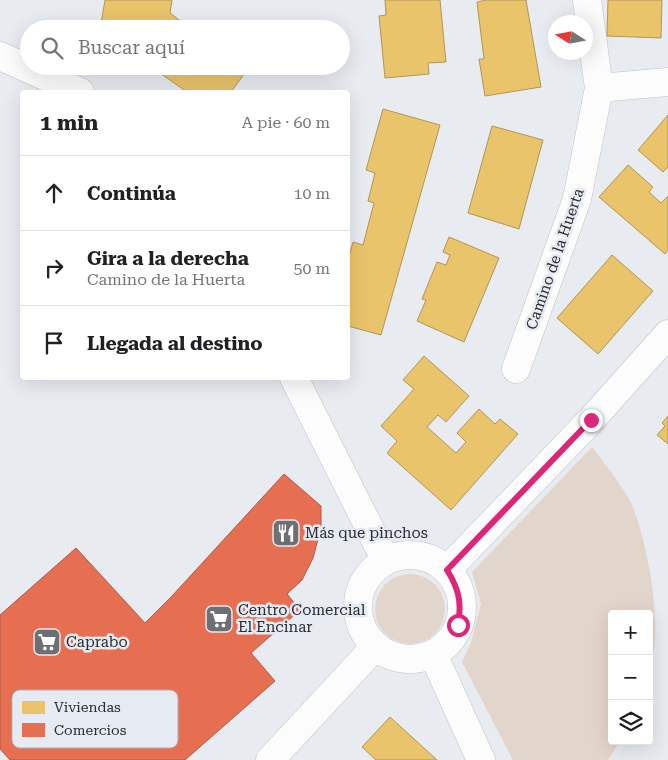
<!DOCTYPE html>
<html lang="es">
<head>
<meta charset="utf-8">
<style>
	body { margin:0; font-family:"Roboto Serif",serif; background:#f6f6f6; color:#202124 }
	.controls { position:absolute; right:15px; bottom:15px; display:grid; overflow:hidden; border-radius:5px; box-shadow:0 5px 20px #0002 }
	.controls button { width:45px; height:45px; display:grid; place-items:center; padding:0; border:0; border-bottom:1px solid #e0e0e0; background:#fff; color:#202124; font:25px sans-serif }
	.compass { position:absolute; left:548px; top:15px; width:45px; height:45px; border-radius:50%; background:#fff; box-shadow:0 5px 20px #0002; rotate:281deg }
	.stop { position:absolute; width:15px; height:15px; margin:-11px; border:4px solid #db2777; border-radius:50%; background:#fff }
	.stop.end { background:#db2777; border-color:#fff; box-shadow:0 1px 5px #0008 }
	.list { margin:0; padding:0; list-style:none }
	h2 { display:flex; justify-content:space-between; align-items:center; height:65px; margin:0; padding:0 20px; font-size:21px }
	h2 small { font-size:16px; font-weight:400; color:#757577 }
	.list li { display:grid; grid-template-columns:32px 1fr auto; gap:15px; align-items:center; box-sizing:border-box; height:75px; padding:0 20px; border-top:1px solid #e0e0e0 }
	.list b { display:block; font-size:19px; white-space:nowrap }
	.list p { margin:0; font-size:16px; white-space:nowrap; color:#757577 }
	.list em { font-size:16px; font-style:normal; color:#757577 }
	.icon { flex:none; width:28px; height:28px; fill:none; stroke:currentColor; stroke-width:2; stroke-linecap:round; stroke-linejoin:round }
	.map { position:relative; flex:none; width:668px; height:760px; overflow:hidden }
	.search { position:absolute; background:#fff; box-shadow:0 5px 20px #0002; left:20px; top:20px; width:330px; height:55px; display:flex; align-items:center; gap:12px; box-sizing:border-box; padding:0 18px; border-radius:28px; color:#757577; font-size:19px }
	.panel { position:absolute; background:#fff; box-shadow:0 5px 20px #0002; left:20px; top:90px; width:330px; height:290px; border-radius:5px }
	.map>svg:first-child { display:block }
	.green { fill:#e2d5cc }
	.homes { fill:#e9c46a; stroke:#b09659 }
	.shops { fill:#e76f51; stroke:#af5b47 }
	.lines { fill:none; stroke-linecap:round; stroke-linejoin:round }
	.minor-casing { stroke:#bfc2c6; stroke-width:29 }
	.minor { stroke:#fcfcfd; stroke-width:28 }
	.route { stroke:#db2777; stroke-width:6 }
	.labels { text-anchor:middle; stroke-width:5; stroke-linejoin:round; paint-order:stroke }
	.street-label { font-size:15px; fill:#2b2c30; stroke:#e5eaf3 }
	.poi-label { font-size:15px; fill:#2b2c30; stroke:#e5eaf3; text-anchor:start }
	.key { fill:#e5eaf3; stroke:#adb1b8; stroke-width:1 }
	.key-label { font-size:14px; fill:#2b2c30 }
</style>
</head>
<body>
<div class="map">
<svg width="668" height="760" viewBox="0 0 668 760">
	<rect width="100%" height="100%" fill="#e8ebf0"/>
	<g class="green">
		<path d="M592,447C604,463 626,490 633,507C649,551 664,628 649,673V614H612V741H620L608,760H513L462,662L471,643L481,604L472,572Z"/>
		<circle cx="410" cy="609" r="35"/>
	</g>
	<g class="homes">
		<path d="M105,0H172L170,13L191,29H100Z"/>
		<path d="M385,0H440L446,62L428,63L429,74L385,78L379,16L386,15Z"/>
		<path d="M486,0H526L541,87L485,96L479,59H484L477,2Z"/>
		<path d="M608,0H662L661,38L607,36Z"/>
		<path d="M150,66H242L247,70L231,92H187Z"/>
		<path d="M383,109L440,125L381,335L348,326V260L353,242L363,245L374,203L368,201L375,173L366,170Z"/>
		<path d="M668,115V167L663,172L638,150Z"/>
		<path d="M492,126L543,140L519,229L468,213Z"/>
		<path d="M628,165L653,187L649,192L661,203L668,196V250L665,254L599,197Z"/>
		<path d="M449,237L499,258L464,342L417,321L426,300L422,299L437,262L446,265L450,255L443,252Z"/>
		<path d="M612,255L653,291L598,354L557,318Z"/>
		<path d="M424,356L469,396L446,422L438,415L427,427L456,453L466,442L457,433L479,409L495,424L500,419L518,434L451,510L387,453L397,441L381,426L414,389L403,380Z"/>
		<path d="M668,416V444L657,435L665,426L662,423Z"/>
		<path d="M390,717L437,760H376L362,747Z"/>
	</g>
	<path class="shops" d="M284,474L321,506V528L313,558L302,580L287,594L300,610L251,653L275,681L185,760H10L0,749V615L76,548L145,623L172,596Z"/>
	<g class="lines">
		<g class="minor-casing">
			<g id="minor">
				<path d="M0,56L80,92"/>
				<path d="M599,88L668,82"/>
				<path d="M516,369L577,199L599,88L587,0"/>
				<path d="M294,378L386,561"/>
				<circle cx="410" cy="607" r="52"/>
				<path d="M447,570L591,420L668,334"/>
				<path d="M433,654L481,760"/>
				<path d="M270,760L375,647"/>
			</g>
		</g>
		<use href="#minor" class="minor"/>
	</g>
	<g class="lines">
		<path class="route" d="M458,625C462,603 459,589 447,570L591,420"/>
	</g>
	<defs>
		<g id="restaurant-square" transform="scale(1.4375)"><rect x="-9" y="-9" width="18" height="18" rx="4" fill="#6d6f73" stroke="#e5eaf3"/><path d="M-5-6h1v4h1v-4h1v4h1v-4h1v5L-1.5 .5V6h-2V.5L-5-1ZM5-6V6H3V1.5H1.5Q1.5-4 5-6Z" fill="#fff"/></g>
		<g id="supermarket-square" transform="scale(1.4375)"><rect x="-9" y="-9" width="18" height="18" rx="4" fill="#6d6f73" stroke="#e5eaf3"/><path d="M-6-5.5h2.5l.6 2H6L4.5 2H-2.5L-4.4-4H-6ZM-1.5 3.2a1.3 1.3 0 1 0 .1 0ZM3 3.2a1.3 1.3 0 1 0 .1 0Z" fill="#fff"/></g>
	</defs>
	<g fill-rule="evenodd">
		<use href="#restaurant-square" x="286" y="533"/>
		<use href="#supermarket-square" x="219" y="619"/>
		<use href="#supermarket-square" x="47" y="642"/>
	</g>
	<g class="labels">
		<g class="street-label">
			<text transform="translate(555 259) rotate(-71)" y="5">Camino de la Huerta</text>
		</g>
		<g class="poi-label">
			<text x="305" y="538">Más que pinchos</text>
			<text x="238" y="615">Centro Comercial<tspan x="238" dy="17">El Encinar</tspan></text>
			<text x="66" y="647">Caprabo</text>
		</g>
	</g>
	<rect x="12" y="690" width="166" height="58" rx="8" class="key"/>
	<rect x="22" y="701" width="23" height="13" fill="#e9c46a"/>
	<rect x="22" y="723" width="23" height="14" fill="#e76f51"/>
	<g class="key-label">
		<text x="54" y="712">Viviendas</text>
		<text x="54" y="735">Comercios</text>
	</g>
</svg>
<div class="controls">
<button>+</button>
<button>−</button>
<button><svg class="icon" aria-label="layers" viewBox="0 0 24 24"><path d="M12 4l9 5-9 5-9-5zM3 14l9 5 9-5"/></svg></button>
</div>
<svg class="compass" viewBox="-18 -18 36 36"><path d="M0-13l5 13h-10z" fill="#e53935"/><path d="M0 13l5-13h-10z" fill="#757577"/></svg>
<div class="stop" style="left:458px;top:625px"></div>
<div class="stop end" style="left:591px;top:420px"></div>
<div class="search"><svg class="icon" aria-label="search" viewBox="0 0 24 24"><circle cx="10" cy="10" r="6"/><path d="M15 15l6 6"/></svg>Buscar aquí</div>
<section class="panel">
<h2>1 min<small>A pie · 60 m</small></h2>
<ul class="list">
<li><svg class="icon" aria-label="ahead" viewBox="0 0 24 24"><path d="M12 20V5M6 11l6-6 6 6"/></svg><div><b>Continúa</b></div><em>10 m</em></li>
<li><svg class="icon" aria-label="right" viewBox="0 0 24 24"><path d="M7 20v-9h11M14 6l5 5-5 5"/></svg><div><b>Gira a la derecha</b><p>Camino de la Huerta</p></div><em>50 m</em></li>
<li><svg class="icon" aria-label="arrive" viewBox="0 0 24 24"><path d="M6 21V4h12l-3 4 3 4H6"/></svg><div><b>Llegada al destino</b></div></li>
</ul>
</section>
</div>
</body>
</html>
